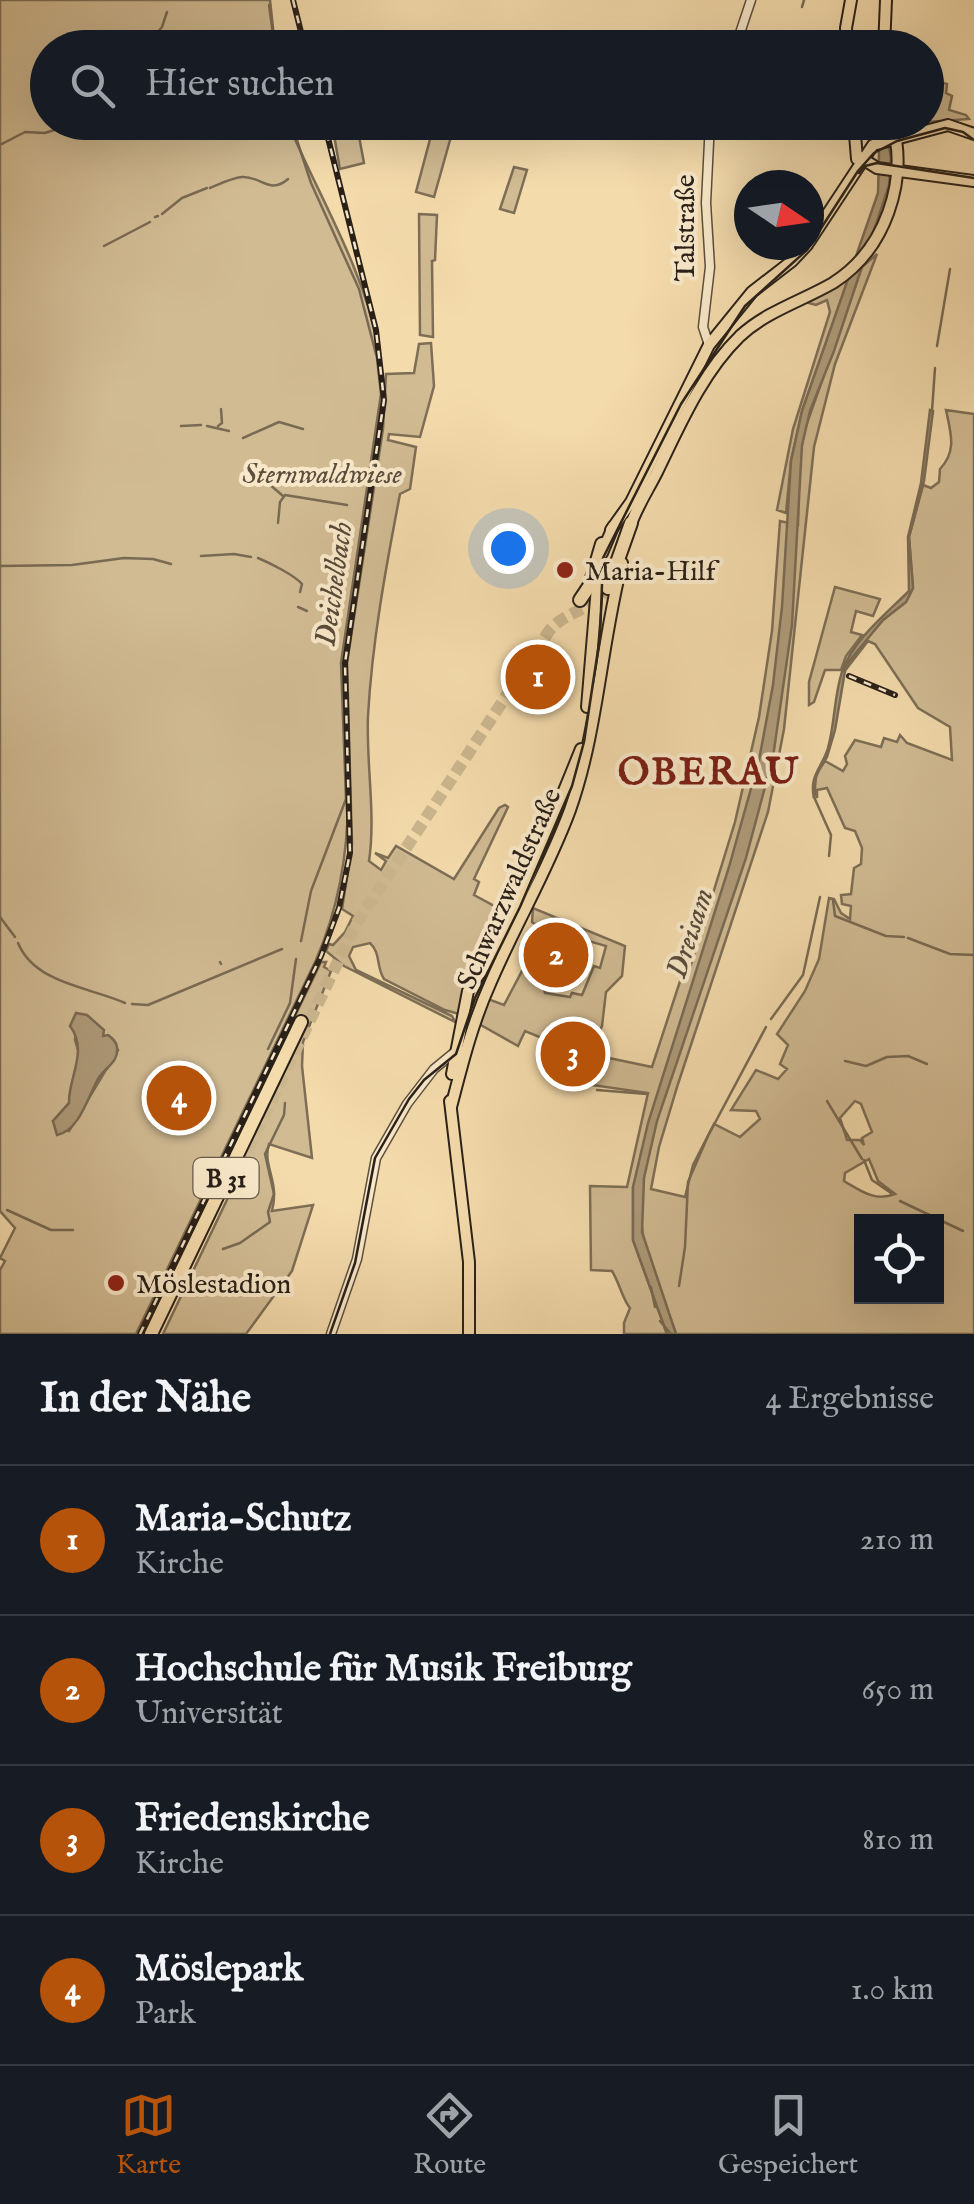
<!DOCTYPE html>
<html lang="de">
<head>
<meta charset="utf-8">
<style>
	body { margin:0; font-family:"IM FELL English",serif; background:#242831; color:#f1f3f6 }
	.controls { position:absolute; right:30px; bottom:30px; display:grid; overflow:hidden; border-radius:0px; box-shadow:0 10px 40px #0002 }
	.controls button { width:90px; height:90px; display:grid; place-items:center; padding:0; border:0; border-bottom:2px solid #363941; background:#171b24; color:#f1f3f6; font:50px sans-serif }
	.compass { position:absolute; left:734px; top:170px; width:90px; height:90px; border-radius:50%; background:#171b24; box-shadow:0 10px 40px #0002; rotate:103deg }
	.you { position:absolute; left:508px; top:548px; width:35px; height:35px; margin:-25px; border:8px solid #fff; border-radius:50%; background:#1a73e8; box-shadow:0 0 0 15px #1a73e833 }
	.badge { display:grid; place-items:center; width:65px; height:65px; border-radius:50%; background:#b45309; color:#fff; font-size:32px; font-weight:700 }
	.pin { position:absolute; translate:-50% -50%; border:5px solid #fff; box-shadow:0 2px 10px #0006 }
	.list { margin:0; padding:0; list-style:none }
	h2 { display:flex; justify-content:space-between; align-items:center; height:130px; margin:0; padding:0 40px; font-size:42px }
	h2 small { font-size:32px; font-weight:400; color:#9ea1a6 }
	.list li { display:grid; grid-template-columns:65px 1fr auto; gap:30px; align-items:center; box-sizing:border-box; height:150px; padding:0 40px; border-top:2px solid #363941 }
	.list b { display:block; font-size:38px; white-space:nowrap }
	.list p { margin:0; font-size:32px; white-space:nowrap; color:#9ea1a6 }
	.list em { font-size:32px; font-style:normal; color:#9ea1a6 }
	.icon { flex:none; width:55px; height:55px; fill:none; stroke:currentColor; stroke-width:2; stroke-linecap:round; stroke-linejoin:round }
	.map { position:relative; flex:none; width:974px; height:1334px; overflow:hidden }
	.search { position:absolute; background:#171b24; box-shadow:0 10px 40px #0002; left:30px; right:30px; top:30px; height:110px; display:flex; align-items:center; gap:25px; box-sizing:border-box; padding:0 35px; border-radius:55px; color:#9ea1a6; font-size:38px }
	.sheet { height:730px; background:#171b24 }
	nav { display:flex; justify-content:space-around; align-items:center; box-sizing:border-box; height:140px; border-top:2px solid #363941; background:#171b24; font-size:28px; color:#9ea1a6 }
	nav a { display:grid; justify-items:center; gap:5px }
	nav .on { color:#b45309 }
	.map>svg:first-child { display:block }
	.green { fill:#d1bb93; stroke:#7d6e56; stroke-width:2.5; fill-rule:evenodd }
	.water { fill:#af9b7a; stroke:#796a53; stroke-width:2.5 }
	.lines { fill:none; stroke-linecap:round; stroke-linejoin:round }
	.stream { stroke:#796a53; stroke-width:2.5 }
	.highway-tunnel { stroke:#cbb68e; stroke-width:12; stroke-dasharray:12 6; stroke-linecap:butt }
	.minor-casing { stroke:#5c4f3d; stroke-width:11 }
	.major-casing { stroke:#292018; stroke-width:14 }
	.highway-casing { stroke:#292018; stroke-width:16 }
	.minor { stroke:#f8e8c9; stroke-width:8 }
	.major { stroke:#f4dbac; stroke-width:10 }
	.highway { stroke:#f4dbac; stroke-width:12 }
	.tram { stroke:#292018; stroke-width:2.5 }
	.rail-casing { stroke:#292018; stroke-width:6 }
	.rail { stroke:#f8e8c9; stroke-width:2.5; stroke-dasharray:8; stroke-linecap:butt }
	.poi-dot { fill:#8f2418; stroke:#f8e8c9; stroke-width:4 }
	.labels { text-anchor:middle; stroke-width:8; stroke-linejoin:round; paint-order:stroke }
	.shield { fill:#f8e8c9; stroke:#675c4d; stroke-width:2.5 }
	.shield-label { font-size:25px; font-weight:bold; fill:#292018 }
	.street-label { font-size:28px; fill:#292018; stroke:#f8e8c9 }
	.park-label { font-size:28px; font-style:italic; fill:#5b4e3d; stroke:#f8e8c9 }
	.poi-label { font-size:28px; fill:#292018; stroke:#f8e8c9; text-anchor:start }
	.water-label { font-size:30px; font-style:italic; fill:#584b3a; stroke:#f8e8c9 }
	.district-label { font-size:38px; font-weight:bold; letter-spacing:2.5px; fill:#7a1f14; stroke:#f8e8c9 }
</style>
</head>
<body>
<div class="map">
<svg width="974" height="1334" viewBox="0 0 974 1334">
	<rect width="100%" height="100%" fill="#f4dbac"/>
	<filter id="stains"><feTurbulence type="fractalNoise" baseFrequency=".002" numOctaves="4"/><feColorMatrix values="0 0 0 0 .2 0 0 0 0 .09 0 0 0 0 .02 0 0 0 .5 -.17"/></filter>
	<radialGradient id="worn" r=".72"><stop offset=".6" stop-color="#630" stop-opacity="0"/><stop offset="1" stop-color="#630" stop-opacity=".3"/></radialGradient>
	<g class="green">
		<path d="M0,0H270L275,47L48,48V122L288,123C316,191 363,267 378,345C395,437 354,558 345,653C340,702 348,749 348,798C348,855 339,907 316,960L136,1334H0V1270L5,1261L0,1258L15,1228L0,1211ZM78,1014L103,1030L101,1034L118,1050L69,1131L53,1121L69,1103L81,1060L75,1040Z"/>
		<path d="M927,77L947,84L946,93L952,96L949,110L966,115L969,119L927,122Z"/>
		<path d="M342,122L346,133L358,131L364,163L340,169L332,124Z"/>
		<path d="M433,128L452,133L434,197L416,192Z"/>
		<path d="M514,167L527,170L514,213L500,209Z"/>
		<path d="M419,214L437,215L435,260L432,261L433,337L420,335Z"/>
		<path d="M877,254L835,364L814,447L784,729L768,812L678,1084L659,1147L651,1189L685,1197L693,1165L714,1124L740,1137L760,1119L756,1111L731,1110L756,1070L778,1079L787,1069L780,1064L788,1045L777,1034L805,991L819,959L829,898L834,899L841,913L850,919L851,906L842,904L841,895L851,894L854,868L861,864L862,848L855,831L845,828L827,788L817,790V798C812,783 816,773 825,761L843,771L847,764L845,756L855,740L881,747L884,738L897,742L900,735L907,743L952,760L950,727L918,708L875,644L868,641L844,672L859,647L883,620L906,602L913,588L909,537L923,485L931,488L939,482L940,469C957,451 951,434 946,410L974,414V1334H676L644,1244L641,1219L643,1189L633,1188V1240L667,1334H624V1323L630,1308C623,1300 619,1282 612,1271L591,1270L590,1186L627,1187L648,1093L592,1085V1082L576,1074L580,1065L591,1069L594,1059L579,1052L580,1048L576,1043L572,1045L559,1039L554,1048L547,1040L525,1031L518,1046L479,1024L488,999L504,1005L523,969L540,976L545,993L570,997L572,993L582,995L594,966L600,968L606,946L538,926L532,922L533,908L625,946L622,976L606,992L602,1026L591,1046L609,1058L652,1067L684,969L689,971L735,822L759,717L772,631L780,521L798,525L799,461L805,429L862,267ZM855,1101L861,1104L872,1132L862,1138L864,1145L860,1140H847L840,1118ZM869,1159L878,1181L895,1194C875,1202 861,1191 844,1181L845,1173ZM862,1222H936V1296H862Z"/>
		<path d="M849,277L802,411L791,461L786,513L777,510L793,429L830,312L827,300L816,305L805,302Z"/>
		<path d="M431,343L434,386L420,437L389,434L388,440L416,447L410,489L400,494C386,567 372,642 368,716C366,764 376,815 369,861L381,870L386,861L375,853L388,858L396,846L454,879L499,808L505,805L508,807L474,879L479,882L474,895L511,915L459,1014L445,1010L384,979C376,967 381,953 370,943L353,947L349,956L356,970L452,1016L455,1022L344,966L326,951L329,944L333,945L345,932L353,916L342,909L352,845L347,663L383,429L386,374L414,373L419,344Z"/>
		<path d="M835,587L880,599L873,616L856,611L851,632L862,635L846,656L841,670H825L814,702L809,705V682Z"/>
		<path d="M321,962H326L324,967L331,971L303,1042L302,1066L312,1158L269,1144C262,1166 280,1181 272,1211L313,1205L292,1271L246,1334H163L234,1185L228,1182L149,1334H142Z"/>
	</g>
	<g class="water">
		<path d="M873,123H885L891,158L889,185L834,351L810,411L802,445L792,625L773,757L746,858L657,1121L644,1178L642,1232L676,1334H667L633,1240V1187L648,1123L729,867L759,760L773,685L782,607L791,461L802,411L878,193L879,153Z"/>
		<path d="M930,410L933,411L924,481L909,537L913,588L906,602L883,620L846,665L835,730L827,757L816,774L814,798C809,775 822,768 828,748C835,723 834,696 842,672C851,642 889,611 909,591L908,537L921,483Z"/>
		<path d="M76,1013L87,1015L104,1030L103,1036L108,1035C112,1038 116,1041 117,1047C119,1063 105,1067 98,1079C88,1097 79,1131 57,1135L53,1121L69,1103C68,1078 89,1051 70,1026Z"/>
	</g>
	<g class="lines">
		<g class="stream">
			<path d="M269,5L275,48"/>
			<path d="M802,7L804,0"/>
			<path d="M151,40L162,27L167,12"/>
			<path d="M147,48L149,45"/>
			<path d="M291,122L311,183L359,289L377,358L381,394L341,663L346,799L311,891L301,941"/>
			<path d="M0,145L25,132L45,133L78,122"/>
			<path d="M210,188C220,184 231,178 242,177C261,176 270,195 288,179"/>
			<path d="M162,214L182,198L207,188"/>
			<path d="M155,217L158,216"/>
			<path d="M104,246L150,222"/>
			<path d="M937,346L950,269"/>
			<path d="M932,411L935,368"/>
			<path d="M181,426L201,425"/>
			<path d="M207,426L229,431"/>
			<path d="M218,426L222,423L221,409"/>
			<path d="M243,438L279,422L303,429"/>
			<path d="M262,478L283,496"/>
			<path d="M278,523L280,502L285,495L347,505"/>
			<path d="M201,556L234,554L251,557"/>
			<path d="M258,558C270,563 294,575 302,584L300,592"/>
			<path d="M0,566L72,565L124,558L153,559L171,564"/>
			<path d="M298,607L307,611"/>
			<path d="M814,797L831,835L829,856"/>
			<path d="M833,900L835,916L886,936L904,937"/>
			<path d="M0,917L15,937"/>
			<path d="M908,938L950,954L974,955"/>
			<path d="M18,943C35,984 90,987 125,1003"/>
			<path d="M220,962L221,964"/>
			<path d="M132,1004L148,1005L282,949"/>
			<path d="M771,1019L803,975L820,897"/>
			<path d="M268,1049L290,1003L296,959"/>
			<path d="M845,1061L866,1066L887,1057L908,1056L927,1064"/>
			<path d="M569,1075L590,1086"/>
			<path d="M597,1090L647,1094"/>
			<path d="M827,1101L862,1159"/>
			<path d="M864,1160L872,1180L891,1193"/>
			<path d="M900,1201L963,1231"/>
			<path d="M7,1210L51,1230H73"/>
			<path d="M223,1249L240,1243L270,1222L268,1212L274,1194L265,1154L284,1115L285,1103"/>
			<path d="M679,1286L685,1247L688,1182L708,1136L766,1027"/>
			<path d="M651,1287L655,1307"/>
			<path d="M660,1321L671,1334"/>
		</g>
		<path class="highway-tunnel" d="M232,1183L356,924L549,631C566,610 593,611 608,588"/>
		<g class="minor-casing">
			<g id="minor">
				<path d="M735,48L751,0"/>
				<path d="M709,345L703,327L710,267L706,203L710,122"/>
				<path d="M331,1334L357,1259L376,1158L407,1104L434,1069L456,1051"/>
			</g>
		</g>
		<g class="major-casing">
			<g id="major">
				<path d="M847,48L846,28L851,0"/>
				<path d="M884,48L886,0"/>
				<path d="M854,122L857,159"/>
				<path d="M858,156L877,168L974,181"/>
				<path d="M809,242L873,145L948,125L974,134"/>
				<path d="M630,527C636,508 648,490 657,472C680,425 702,373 740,336C767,311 802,301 833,283C885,250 909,181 892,122"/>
				<path d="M611,530L631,502L709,345L752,292L792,261L807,245"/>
				<path d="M602,553L613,527"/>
				<path d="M587,707L598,575"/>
				<path d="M452,1074L468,991L497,947L517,906L581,749"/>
				<path d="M450,1101L469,1262V1334"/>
				<path d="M451,1107C462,1065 472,1024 490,984C515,925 548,870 570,810C598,731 601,644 622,563"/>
			</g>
		</g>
		<g class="highway-casing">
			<g id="highway">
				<path d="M608,588L631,523"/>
				<path d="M580,600L590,585L602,544"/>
				<path d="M151,1334L301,1022"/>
			</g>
		</g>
		<use href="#minor" class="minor"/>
		<use href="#major" class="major"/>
		<use href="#highway" class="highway"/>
		<g class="tram">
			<path d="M859,173L865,166L877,163L974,178"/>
			<path d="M330,1334L355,1263L375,1158L409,1099L424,1080L456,1054L475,998L520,907L572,786L584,742L600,637L603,558L681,404L745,306L807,250L858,171L874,153L897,141L945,128L963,132L974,140"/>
		</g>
		<g class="rail-casing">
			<g id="rail">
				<path d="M293,0L305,48"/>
				<path d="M849,676L895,695"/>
				<path d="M140,1334L321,956L339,908L350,853L345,663L384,400L376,330L324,122"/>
			</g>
		</g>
		<use href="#rail" class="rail"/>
	</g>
	<g class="poi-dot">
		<circle cx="565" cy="570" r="10"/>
		<circle cx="116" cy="1283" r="10"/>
	</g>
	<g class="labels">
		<rect class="shield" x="193.5" y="1158" width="65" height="40" rx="8"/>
		<g class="shield-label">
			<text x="226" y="1187">B 31</text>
		</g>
		<g class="street-label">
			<text transform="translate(684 228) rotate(-90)" y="10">Talstraße</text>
			<text transform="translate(508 888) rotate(-66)" y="10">Schwarzwaldstraße</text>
		</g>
		<g class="park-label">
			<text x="322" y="483">Sternwaldwiese</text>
		</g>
		<g class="poi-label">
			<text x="585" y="580">Maria-Hilf</text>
			<text x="136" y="1293">Möslestadion</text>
		</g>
		<g class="water-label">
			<text transform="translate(333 584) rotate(-82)" y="10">Deichelbach</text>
			<text transform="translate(689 933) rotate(-72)" y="10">Dreisam</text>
		</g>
		<g class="district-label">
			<text x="709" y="784">OBERAU</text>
		</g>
	</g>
	<rect width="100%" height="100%" filter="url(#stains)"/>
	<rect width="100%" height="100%" fill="url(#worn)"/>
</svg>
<div class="controls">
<button><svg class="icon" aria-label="locate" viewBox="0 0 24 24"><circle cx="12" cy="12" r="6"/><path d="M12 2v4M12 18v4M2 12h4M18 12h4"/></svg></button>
</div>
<svg class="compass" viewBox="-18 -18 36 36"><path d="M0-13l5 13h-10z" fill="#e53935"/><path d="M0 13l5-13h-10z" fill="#9ea1a6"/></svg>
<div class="you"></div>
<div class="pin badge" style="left:538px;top:677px">1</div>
<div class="pin badge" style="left:556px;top:955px">2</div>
<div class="pin badge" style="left:573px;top:1054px">3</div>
<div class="pin badge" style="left:179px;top:1098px">4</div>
<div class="search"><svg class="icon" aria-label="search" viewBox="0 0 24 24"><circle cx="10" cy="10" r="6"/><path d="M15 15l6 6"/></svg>Hier suchen</div>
</div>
<section class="sheet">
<h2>In der Nähe<small>4 Ergebnisse</small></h2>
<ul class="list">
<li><span class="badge">1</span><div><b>Maria-Schutz</b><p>Kirche</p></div><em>210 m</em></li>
<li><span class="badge">2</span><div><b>Hochschule für Musik Freiburg</b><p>Universität</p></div><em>650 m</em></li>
<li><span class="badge">3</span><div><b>Friedenskirche</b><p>Kirche</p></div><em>810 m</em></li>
<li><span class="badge">4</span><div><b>Möslepark</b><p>Park</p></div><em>1.0 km</em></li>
</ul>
</section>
<nav>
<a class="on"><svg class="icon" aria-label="map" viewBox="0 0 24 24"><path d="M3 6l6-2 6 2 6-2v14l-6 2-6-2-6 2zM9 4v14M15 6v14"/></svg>Karte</a>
<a><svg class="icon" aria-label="directions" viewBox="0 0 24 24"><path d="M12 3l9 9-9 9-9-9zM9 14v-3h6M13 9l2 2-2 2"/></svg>Route</a>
<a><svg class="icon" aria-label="saved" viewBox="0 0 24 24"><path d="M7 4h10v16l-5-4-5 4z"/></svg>Gespeichert</a>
</nav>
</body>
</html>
